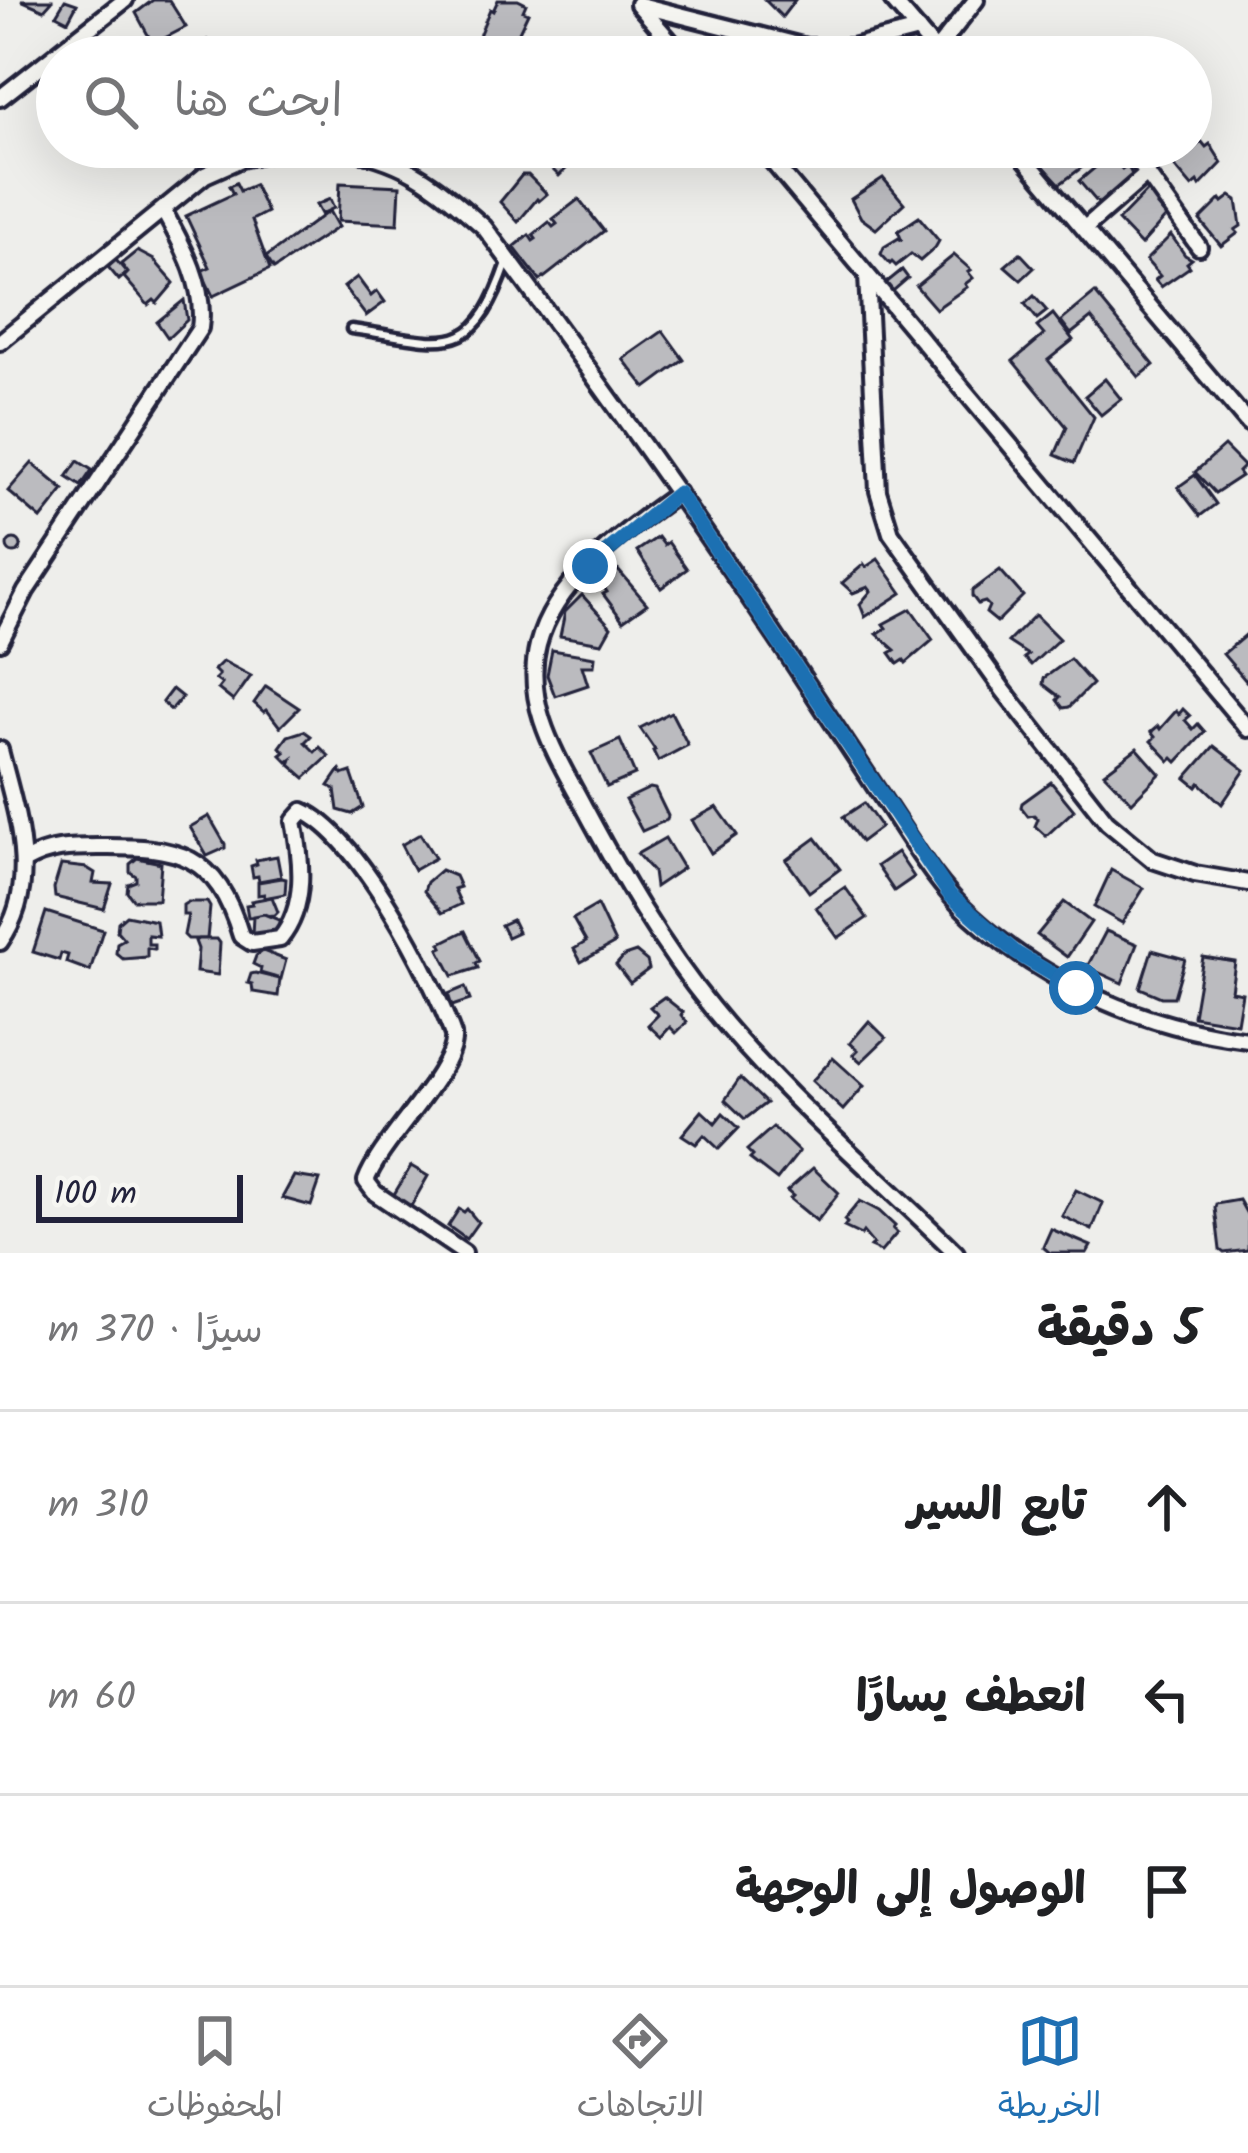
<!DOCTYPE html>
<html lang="ar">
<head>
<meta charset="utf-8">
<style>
	body { margin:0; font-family:Kalam,"Playpen Sans Arabic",sans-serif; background:#f2f2f2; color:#202124; direction:rtl }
	.scale { position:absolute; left:36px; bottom:30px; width:207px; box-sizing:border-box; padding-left:12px; border:6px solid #22223b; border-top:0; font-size:33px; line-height:42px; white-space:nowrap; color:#22223b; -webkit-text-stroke:9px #f6f6f2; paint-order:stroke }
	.stop { position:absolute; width:36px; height:36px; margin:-27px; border:9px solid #1f6fb2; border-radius:50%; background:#fff }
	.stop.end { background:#1f6fb2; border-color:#fff; box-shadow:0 3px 12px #0008 }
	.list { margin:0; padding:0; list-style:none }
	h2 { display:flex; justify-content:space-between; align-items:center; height:156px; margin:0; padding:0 48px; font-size:51px }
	h2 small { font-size:39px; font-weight:400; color:#757577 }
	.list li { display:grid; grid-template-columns:78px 1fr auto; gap:36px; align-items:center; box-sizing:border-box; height:192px; padding:0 48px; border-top:3px solid #e0e0e0 }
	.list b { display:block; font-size:45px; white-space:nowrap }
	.list em { font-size:39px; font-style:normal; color:#757577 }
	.icon { flex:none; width:66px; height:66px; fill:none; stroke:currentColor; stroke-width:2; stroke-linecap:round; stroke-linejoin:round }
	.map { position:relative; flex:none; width:1248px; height:1253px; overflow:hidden; direction:ltr }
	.search { position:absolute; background:#fff; box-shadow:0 12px 48px #0002; left:36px; right:36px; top:36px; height:132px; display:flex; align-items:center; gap:30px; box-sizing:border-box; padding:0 42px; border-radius:66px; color:#757577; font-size:45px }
	.sheet { height:732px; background:#fff }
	nav { display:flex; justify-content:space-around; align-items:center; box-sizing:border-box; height:168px; border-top:3px solid #e0e0e0; background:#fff; font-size:33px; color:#757577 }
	nav a { display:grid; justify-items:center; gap:6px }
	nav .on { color:#1f6fb2 }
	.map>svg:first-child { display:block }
	.building { fill:#bbbbbf; stroke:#22223b; stroke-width:3 }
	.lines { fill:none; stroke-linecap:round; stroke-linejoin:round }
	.service-casing { stroke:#22223b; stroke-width:15 }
	.minor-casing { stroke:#22223b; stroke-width:22 }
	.service { stroke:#f6f6f2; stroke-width:6 }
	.minor { stroke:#f6f6f2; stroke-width:14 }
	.route { stroke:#1f6fb2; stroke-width:15 }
</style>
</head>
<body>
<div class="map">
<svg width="1248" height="1253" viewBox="0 0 1248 1253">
	<rect width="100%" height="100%" fill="#eeeeeb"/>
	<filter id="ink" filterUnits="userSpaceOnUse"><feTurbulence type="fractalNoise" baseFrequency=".00833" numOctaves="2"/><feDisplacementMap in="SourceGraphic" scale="24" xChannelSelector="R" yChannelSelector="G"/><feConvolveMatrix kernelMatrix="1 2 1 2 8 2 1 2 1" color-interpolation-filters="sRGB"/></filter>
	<g filter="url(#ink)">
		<g class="building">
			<path d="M21,0H52V1L44,10Z"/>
			<path d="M65,0L77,4L68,21L56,15Z"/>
			<path d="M153,0H169L186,27L165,38L167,42L159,48L154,46L136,13Z"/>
			<path d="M498,0H518L526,4L523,11L528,13L507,57L493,54L491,57L474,48L490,9L493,11Z"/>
			<path d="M765,0H795L782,17Z"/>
			<path d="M1080,39L1096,57H1060Z"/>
			<path d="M207,40L215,50L206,57H185Z"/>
			<path d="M1202,142L1206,147L1210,144L1222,163L1200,186L1198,182L1192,187L1171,162Z"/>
			<path d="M550,147H580L584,151L559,176L540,157Z"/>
			<path d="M1051,147H1070L1085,165L1060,184L1037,159Z"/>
			<path d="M1149,147H1175L1163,157L1160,153L1156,157Z"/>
			<path d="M1110,155L1122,169L1127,165L1135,180L1102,208L1079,181Z"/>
			<path d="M522,175H528L547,194L539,201L537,199L518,222L500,202Z"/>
			<path d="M883,178L904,203L876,229L861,218L851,199Z"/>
			<path d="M236,183L240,191L254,185L267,212L252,220L270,269L213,296L201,271L210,267L186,216L233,194L229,186Z"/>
			<path d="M340,183L400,186L398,224L338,221Z"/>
			<path d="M1147,191L1160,203L1157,206L1166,217L1141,245L1118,221Z"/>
			<path d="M1231,196L1237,200L1241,226L1235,230L1238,233L1221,246L1200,220L1221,199L1223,202Z"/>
			<path d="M330,199L334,208L321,214L316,205Z"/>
			<path d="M579,199L604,231L540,281L514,247L529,235L533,241L536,239L533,235L549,222L553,227L557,224L553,219Z"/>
			<path d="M329,211L338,227L274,269L266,257Z"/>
			<path d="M919,217L939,241L935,248L920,261L911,254L896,266L892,262L890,264L881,254L884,247L899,238L902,241L898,231Z"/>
			<path d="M1171,235L1185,255L1192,259L1187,263L1190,267L1161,287L1155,280L1160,276L1146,260Z"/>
			<path d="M137,251L154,260L174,283L157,303L154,300L148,305L124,277L128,273L121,264Z"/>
			<path d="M1020,253L1034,268L1021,280L1005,266Z"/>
			<path d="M954,255L971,270L968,272L973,278L965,284L967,287L936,309L916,286Z"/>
			<path d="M116,260L127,273L119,280L108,267Z"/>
			<path d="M902,270L908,278L893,291L886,283Z"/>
			<path d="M357,277L371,296L377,291L385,302L366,316L344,287Z"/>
			<path d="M1095,293L1154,365L1139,377L1091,318L1071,334L1061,321Z"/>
			<path d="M1034,296L1047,311L1037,319L1025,304Z"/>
			<path d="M184,300L187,320L168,338L157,322Z"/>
			<path d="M1053,314L1073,340L1048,360L1094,417L1074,463L1055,455L1067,427L1013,361L1044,335L1037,327Z"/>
			<path d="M663,331L684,360L646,388L623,359Z"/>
			<path d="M1105,379L1121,399L1101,415L1085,396Z"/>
			<path d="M1224,446L1244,466L1238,472L1241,476L1215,493L1195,472Z"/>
			<path d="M78,461L92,470L81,486L67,477Z"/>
			<path d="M32,463L64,490L41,519L8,491Z"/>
			<path d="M1195,475L1216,504L1200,516L1178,487Z"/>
			<path d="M658,537L664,545L668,542L687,569L661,588L637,551Z"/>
			<circle cx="14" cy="546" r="7"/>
			<path d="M878,559L902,593L865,617L860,604L871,591L868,587L853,593L842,583L864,564L866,567Z"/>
			<path d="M618,570L647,604L623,621L603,594L607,592L601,583Z"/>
			<path d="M1000,570L1023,596L997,622L986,613L989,606L985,602L978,604L972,596V591Z"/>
			<path d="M582,595L611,627L602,643L560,636L565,612Z"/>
			<path d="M911,609L933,640L906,663L904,660L898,664L890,653L895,650L877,634L886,628L883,624Z"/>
			<path d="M1035,615L1059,639L1031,665L1024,658L1028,655L1008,642Z"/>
			<path d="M1248,633V679L1246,681L1223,654Z"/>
			<path d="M552,650L595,657L594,666H582L588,685L555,696L547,675Z"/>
			<path d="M1070,659L1092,684L1069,707L1063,708L1057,700L1060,697L1043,684L1044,678Z"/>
			<path d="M223,661L251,676L233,701L218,689L222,684L215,679L219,675L214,670Z"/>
			<path d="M266,686L299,708L280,727L267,710L264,712L254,703Z"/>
			<path d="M172,689L182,697L171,710L162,702Z"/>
			<path d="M1183,709L1190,716L1185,720L1193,729L1198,724L1205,732L1177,762L1173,758L1170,761L1151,741L1155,737L1151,732L1158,726L1160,729L1176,711L1179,714Z"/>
			<path d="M671,712L688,745L658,761L653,751L655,750L640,728Z"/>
			<path d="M304,731L311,736L305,742L315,752L320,747L329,756L305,778L290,765L292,759L288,762L281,755L285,752L280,747L288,736Z"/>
			<path d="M620,740L635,775L607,787L591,753Z"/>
			<path d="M1214,746L1245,770L1222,804L1200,783L1197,787L1186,778Z"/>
			<path d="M1137,748L1160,774L1132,802L1104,773Z"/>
			<path d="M340,770L342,775L351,772L363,807L352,814L338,810L335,789L329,786Z"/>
			<path d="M1051,782L1074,810L1046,836L1035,826L1038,819L1034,815L1028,816L1021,807L1022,803Z"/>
			<path d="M650,788L655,789L668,816L667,820L642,831L625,800Z"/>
			<path d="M864,803L881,827L861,842L843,817Z"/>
			<path d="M717,807L737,835L711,853L692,820Z"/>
			<path d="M209,816L225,844V848L207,856L190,827Z"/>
			<path d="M420,834L435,858L414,870L401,845Z"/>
			<path d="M665,838L683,868L655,887L653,872L637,854Z"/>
			<path d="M816,838L840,869L809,892L786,860Z"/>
			<path d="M897,852L914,877L894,891L877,866Z"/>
			<path d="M277,856L281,877L259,881L258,876L253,877L251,866L257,864L256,860Z"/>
			<path d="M137,858L161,863L158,900H133L127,892L128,884L136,881V876L130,872V864Z"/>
			<path d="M61,865L87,868L95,873L93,883L112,884L104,909L55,897L54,888Z"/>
			<path d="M441,870L455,876L460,887L454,889L461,904L442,913L424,891L427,882Z"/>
			<path d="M1111,870L1144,888L1122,923L1094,907Z"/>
			<path d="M282,878L286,879L285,894L264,898V894L258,895V882Z"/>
			<path d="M845,887L867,918L838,938L816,907Z"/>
			<path d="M272,897L278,912L275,915L248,917L246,905L252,904L251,901Z"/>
			<path d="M188,902H207L210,907L207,939H188L184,935L188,915H183V905Z"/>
			<path d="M1064,902L1091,922L1067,957L1037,935Z"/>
			<path d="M597,905L615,943L581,962L574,949L586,942L573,919Z"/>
			<path d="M46,912L103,930L90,971L66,962L68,955L61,953L59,960L33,952Z"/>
			<path d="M264,914L279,920V934L259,938V934L252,935L253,916Z"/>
			<path d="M126,915L156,921L158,936L148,935V944H154V949L147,948V957L123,959L116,953L117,943L124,939L117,931L118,922Z"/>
			<path d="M512,920L518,932L507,937L501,925Z"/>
			<path d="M465,931L480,961L476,963L478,968L453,976L439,949L443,947L441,943Z"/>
			<path d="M1106,931L1137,944L1122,983L1087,967Z"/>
			<path d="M198,939H217L220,943L218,975L196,972L198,949L195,941Z"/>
			<path d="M1152,950L1185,959L1174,997H1161L1140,988Z"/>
			<path d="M263,951L286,960L281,979L260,973L261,968L253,964L256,956Z"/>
			<path d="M636,952L647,961L649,969L630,983L616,965L624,956Z"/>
			<path d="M1203,957L1235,962L1231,991L1242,993L1237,1023L1193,1016Z"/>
			<path d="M255,973L280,979L278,996L253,992L252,984L248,983L251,974Z"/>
			<path d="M465,987L470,1000L452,1006L448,994Z"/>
			<path d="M664,997L683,1012L681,1015L687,1022L676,1033L670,1027L661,1037L648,1025L658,1015L650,1007Z"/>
			<path d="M869,1021L886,1038L861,1062L853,1055L858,1050L850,1043Z"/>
			<path d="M833,1058L864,1086L843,1110L812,1081Z"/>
			<path d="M740,1078L766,1103L745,1119L725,1100Z"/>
			<path d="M702,1111L715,1123L723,1113L739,1128L719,1149L704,1135L696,1144L682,1135Z"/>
			<path d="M773,1127L799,1152L777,1180L750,1159L753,1156L747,1150Z"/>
			<path d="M411,1166L428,1176L411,1206L393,1196Z"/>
			<path d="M813,1168L839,1193L817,1221L790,1199L793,1196L787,1191Z"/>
			<path d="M294,1176L320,1180L311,1206L282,1198Z"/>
			<path d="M1076,1190L1103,1203L1092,1230L1062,1216Z"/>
			<path d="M1239,1200L1248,1216V1250L1224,1253L1220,1250L1215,1208L1216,1204Z"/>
			<path d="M860,1201L879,1211L895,1226L893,1229L897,1233L881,1252L870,1247L873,1244L863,1232L861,1235L844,1227L847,1223L844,1220Z"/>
			<path d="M459,1209L464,1212L467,1209L478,1222L466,1239L448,1226Z"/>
			<path d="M1051,1229L1091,1246L1087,1253H1050L1043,1247Z"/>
		</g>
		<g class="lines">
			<g class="service-casing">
				<path id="service" d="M351,329C444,341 472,365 507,263"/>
			</g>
			<g class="minor-casing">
				<g id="minor">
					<path d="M892,0L941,57"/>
					<path d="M638,4L684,57"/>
					<path d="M640,5L806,47H852L918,30"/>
					<path d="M936,51L976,0"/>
					<path d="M0,98L125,0"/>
					<path d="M333,147C403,158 432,181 484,227C587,365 688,505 784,649C819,702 854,755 889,808C914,846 937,885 971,916C1047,985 1147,1028 1248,1040"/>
					<path d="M760,147L1248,729"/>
					<path d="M1015,147L1248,423"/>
					<path d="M1128,147L1199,247"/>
					<path d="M1085,228L1148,173"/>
					<path d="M867,276L878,491L891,533L1004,691L1107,822L1153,860L1195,874L1248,883"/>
					<path d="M0,342L205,175L241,159L292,147"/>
					<path d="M678,493C626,531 555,579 538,645C523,705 557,756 584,807C621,876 661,946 711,1007C784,1097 874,1172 956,1253"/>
					<path d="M0,642L26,591L200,328C206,286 183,246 163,210"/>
					<path d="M0,750C16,814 42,883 0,942"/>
					<path d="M25,861C49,847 71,847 98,847C179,846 216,853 241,936L252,943L280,939C307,906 302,861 294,821L303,811C360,837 432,976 453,1035C457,1070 381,1140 366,1181L375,1193L464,1253"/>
				</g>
			</g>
			<use href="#service" class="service"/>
			<use href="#minor" class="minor"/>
		</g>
	</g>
	<g class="lines" filter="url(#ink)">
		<path class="route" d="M590,566L678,493L950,895L1016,953L1076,988"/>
	</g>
</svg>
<div class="scale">100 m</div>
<div class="stop" style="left:1076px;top:988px"></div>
<div class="stop end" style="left:590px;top:566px"></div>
<div class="search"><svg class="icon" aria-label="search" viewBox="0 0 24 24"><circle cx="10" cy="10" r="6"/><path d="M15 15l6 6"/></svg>ابحث هنا</div>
</div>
<section class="sheet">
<h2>5 دقيقة<small>سيرًا · 370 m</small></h2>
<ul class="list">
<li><svg class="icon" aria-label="ahead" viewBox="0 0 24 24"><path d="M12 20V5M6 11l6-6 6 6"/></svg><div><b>تابع السير</b></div><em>310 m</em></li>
<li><svg class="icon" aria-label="left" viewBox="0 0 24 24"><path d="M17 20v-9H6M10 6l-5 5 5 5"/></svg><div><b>انعطف يسارًا</b></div><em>60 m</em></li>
<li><svg class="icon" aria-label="arrive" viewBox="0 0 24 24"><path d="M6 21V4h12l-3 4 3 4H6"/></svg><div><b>الوصول إلى الوجهة</b></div></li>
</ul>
</section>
<nav>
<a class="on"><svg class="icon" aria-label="map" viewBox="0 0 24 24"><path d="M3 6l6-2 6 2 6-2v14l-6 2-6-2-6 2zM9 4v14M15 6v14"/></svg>الخريطة</a>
<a><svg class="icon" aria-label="directions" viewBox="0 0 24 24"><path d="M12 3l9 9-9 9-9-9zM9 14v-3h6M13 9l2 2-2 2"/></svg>الاتجاهات</a>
<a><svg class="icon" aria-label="saved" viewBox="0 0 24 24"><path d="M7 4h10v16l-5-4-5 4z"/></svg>المحفوظات</a>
</nav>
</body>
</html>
